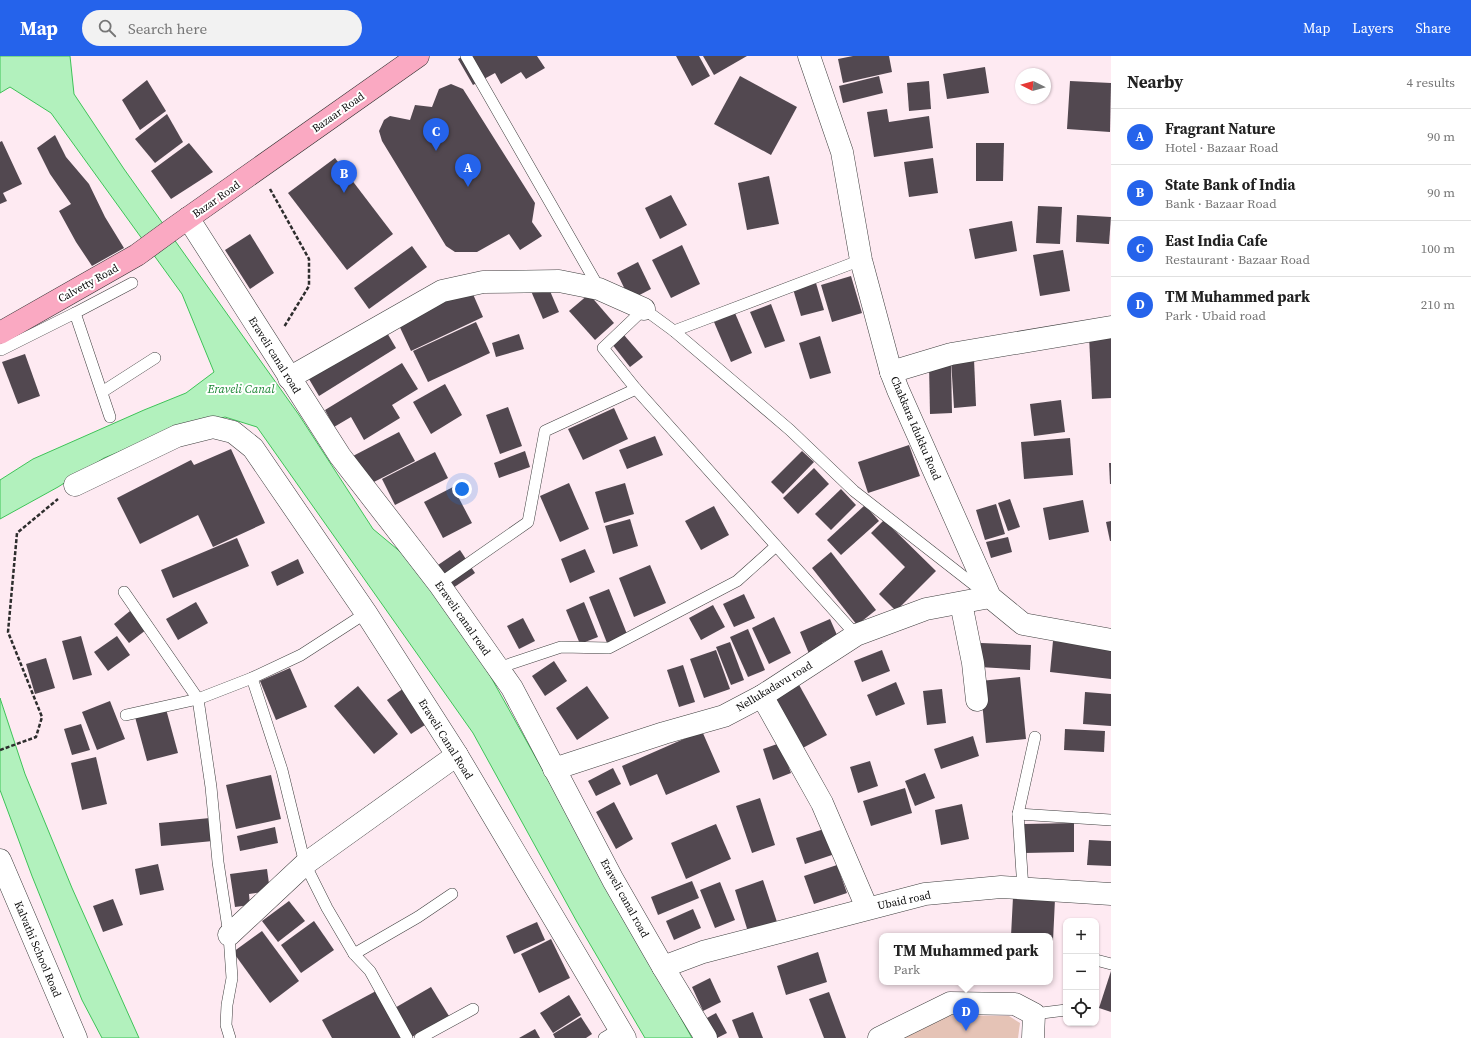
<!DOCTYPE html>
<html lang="en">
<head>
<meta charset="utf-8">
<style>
	body { margin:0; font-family:"Source Serif 4",serif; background:#f2f2f2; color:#222 }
	.controls { position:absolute; right:12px; bottom:12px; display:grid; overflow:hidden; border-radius:8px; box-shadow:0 1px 3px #0004 }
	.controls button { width:36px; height:36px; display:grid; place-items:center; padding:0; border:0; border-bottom:1px solid #e0e0e0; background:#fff; color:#222; font:20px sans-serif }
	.compass { position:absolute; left:1015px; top:12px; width:36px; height:36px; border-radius:50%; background:#fff; box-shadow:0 1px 3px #0004; rotate:275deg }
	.you { position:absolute; left:462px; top:433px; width:14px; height:14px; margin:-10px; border:3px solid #fff; border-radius:50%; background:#1a73e8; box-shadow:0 0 0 6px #1a73e833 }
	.badge { display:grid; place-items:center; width:26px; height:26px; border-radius:50%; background:#2563eb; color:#fff; font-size:13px; font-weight:700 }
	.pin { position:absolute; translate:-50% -33px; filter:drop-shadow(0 1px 2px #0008) }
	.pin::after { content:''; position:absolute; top:21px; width:14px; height:12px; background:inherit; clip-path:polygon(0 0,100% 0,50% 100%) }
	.popup { position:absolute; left:879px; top:877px; width:174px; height:52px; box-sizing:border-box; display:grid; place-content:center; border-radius:8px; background:#fff; filter:drop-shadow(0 1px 3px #0005); font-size:13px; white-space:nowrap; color:#767676 }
	.popup b { font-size:15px; color:#222 }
	.popup::after { content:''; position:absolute; left:50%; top:100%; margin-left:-8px; border:8px solid transparent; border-top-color:#fff }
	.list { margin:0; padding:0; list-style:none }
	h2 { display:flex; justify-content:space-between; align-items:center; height:52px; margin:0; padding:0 16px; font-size:17px }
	h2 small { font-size:13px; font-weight:400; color:#767676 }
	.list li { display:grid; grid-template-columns:26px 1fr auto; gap:12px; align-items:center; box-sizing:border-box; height:56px; padding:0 16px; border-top:1px solid #e0e0e0 }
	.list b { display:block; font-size:15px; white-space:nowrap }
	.list p { margin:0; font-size:13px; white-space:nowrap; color:#767676 }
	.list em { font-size:13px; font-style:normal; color:#767676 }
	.icon { flex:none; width:22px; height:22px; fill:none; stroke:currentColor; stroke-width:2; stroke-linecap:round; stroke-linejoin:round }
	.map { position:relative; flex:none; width:1111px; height:982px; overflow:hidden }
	header { display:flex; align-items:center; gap:24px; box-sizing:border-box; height:56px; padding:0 20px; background:#2563eb; color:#fff }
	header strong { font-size:19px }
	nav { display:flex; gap:22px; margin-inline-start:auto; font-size:14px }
	.search { width:280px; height:36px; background:#f2f2f2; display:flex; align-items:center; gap:10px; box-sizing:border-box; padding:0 14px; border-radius:22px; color:#767676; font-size:15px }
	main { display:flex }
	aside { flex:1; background:#fff }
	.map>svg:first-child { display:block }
	.green { fill:#e5c3b6 }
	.water { fill:#b2f1bd; stroke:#3ec358 }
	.building { fill:#524850 }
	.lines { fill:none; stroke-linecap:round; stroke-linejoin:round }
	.lane-casing { stroke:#3e3e3e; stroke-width:12 }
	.street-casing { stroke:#3e3e3e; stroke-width:23 }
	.secondary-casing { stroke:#2d2d2d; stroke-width:23 }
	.path { stroke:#2d2d2d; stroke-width:2.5; stroke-dasharray:4 2; stroke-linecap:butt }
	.lane { stroke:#fff; stroke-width:11 }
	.street { stroke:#fff; stroke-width:22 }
	.secondary { stroke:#faa9c2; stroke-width:22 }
	.labels { text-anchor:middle; stroke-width:4; stroke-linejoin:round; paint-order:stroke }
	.street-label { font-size:11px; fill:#0b0b0b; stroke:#fff }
	.water-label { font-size:12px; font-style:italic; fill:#1c8635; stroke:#fff }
</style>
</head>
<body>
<header>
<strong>Map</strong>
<div class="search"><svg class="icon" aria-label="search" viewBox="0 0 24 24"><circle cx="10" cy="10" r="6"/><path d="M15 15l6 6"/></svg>Search here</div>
<nav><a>Map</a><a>Layers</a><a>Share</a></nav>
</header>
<main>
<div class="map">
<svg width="1111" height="982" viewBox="0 0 1111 982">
	<rect width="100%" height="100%" fill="#feeaf2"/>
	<path class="green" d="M944,959L1009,960L1020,967L1018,982H898Z"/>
	<g class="water">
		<path d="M0,0H70L74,38L124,113L299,359L373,473L439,528L692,982H645L577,866L473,677L257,371L225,361L158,380L104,402L58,431L0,463V424L33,403L144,354L186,337L214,316L182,238L51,57L10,31L0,37Z"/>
		<path d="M0,642L25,718L72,832L139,982H102L82,944L32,820L0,734Z"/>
	</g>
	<g class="building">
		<path d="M463,0H537L545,12L526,23L521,16L501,28L495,17L473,29L458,3Z"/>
		<path d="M676,0H699L710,20L692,30Z"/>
		<path d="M703,0H747L714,19Z"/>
		<path d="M853,0H889L892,16L843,27L838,3Z"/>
		<path d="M985,11L989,37L947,43L943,18Z"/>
		<path d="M740,20L797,51L771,99L714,68Z"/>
		<path d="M879,20L883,37L843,47L839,30Z"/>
		<path d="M147,24L166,55L140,74L122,44Z"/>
		<path d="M929,25L931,53L909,55L907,27Z"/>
		<path d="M1070,25L1111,27L1110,76L1067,73Z"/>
		<path d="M451,28L463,33L535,147L532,166L542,180L520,194L509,178L477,196H455L446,190L382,85L379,75L384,64L390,60L410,64L415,49L432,51L439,33Z"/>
		<path d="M887,53L889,66L929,60L933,92L874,101L867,56Z"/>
		<path d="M167,58L183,86L155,107L135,83Z"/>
		<path d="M55,79L66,101L89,128L105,161L124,192L92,210L76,186L59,155L71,148L50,118L37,92Z"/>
		<path d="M2,85L22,128L3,137L7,145L0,148V86Z"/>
		<path d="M189,87L213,116L171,143L151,115Z"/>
		<path d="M976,87H1004L1003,125H976Z"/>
		<path d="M335,102L393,178L347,214L288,137Z"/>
		<path d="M933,102L938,137L909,141L904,106Z"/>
		<path d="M769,120L779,168L747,174L738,127Z"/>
		<path d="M671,139L687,169L660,183L645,152Z"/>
		<path d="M1038,150L1062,151L1060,188L1036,187Z"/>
		<path d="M1077,159L1111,161L1109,188L1076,186Z"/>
		<path d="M1012,165L1017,195L975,203L969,173Z"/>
		<path d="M250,178L274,217L250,233L225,194Z"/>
		<path d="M682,189L700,228L671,242L652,204Z"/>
		<path d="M412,190L427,211L369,253L354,232Z"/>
		<path d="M1063,194L1070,235L1040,240L1033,199Z"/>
		<path d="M638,206L651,233L630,244L617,217Z"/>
		<path d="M851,220L862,257L832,266L821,229Z"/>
		<path d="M816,227L824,254L801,260L793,233Z"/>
		<path d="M547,228L559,256L543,263L531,235Z"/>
		<path d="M469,229L483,261L411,295L396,263Z"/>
		<path d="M589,238L614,267L595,284L569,255Z"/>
		<path d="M771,248L785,285L765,292L750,256Z"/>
		<path d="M735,257L752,297L731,306L714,266Z"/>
		<path d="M476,266L490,297L428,326L413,295Z"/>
		<path d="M383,270L396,292L319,340L306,318Z"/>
		<path d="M519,278L524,293L496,301L492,287Z"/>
		<path d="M624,279L643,301L630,311L612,288Z"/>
		<path d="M1111,279V342L1092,343L1089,280Z"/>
		<path d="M820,280L831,317L810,323L799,287Z"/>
		<path d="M25,298L40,340L18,348L2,306Z"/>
		<path d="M974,303L976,350L954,352L951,304Z"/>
		<path d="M402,307L418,333L392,349L400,362L364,384L351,361L334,371L325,354Z"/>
		<path d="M929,308H951L952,357L930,358Z"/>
		<path d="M445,328L462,359L431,378L413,346Z"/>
		<path d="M1061,344L1065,376L1034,380L1030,348Z"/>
		<path d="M508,351L522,390L500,398L486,359Z"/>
		<path d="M614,352L628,383L583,404L568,373Z"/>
		<path d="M399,376L415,405L368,429L353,400Z"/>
		<path d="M655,380L663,399L627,413L619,394Z"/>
		<path d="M1070,382L1073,419L1024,423L1021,386Z"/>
		<path d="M909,389L920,420L868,437L858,406Z"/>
		<path d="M231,393L265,467L213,491L198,459L140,488L117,442L191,404L194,409Z"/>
		<path d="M525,395L530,411L499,422L494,407Z"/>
		<path d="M802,395L814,406L783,438L771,426Z"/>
		<path d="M435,396L448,422L395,449L382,423Z"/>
		<path d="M1109,407H1111V428H1110Z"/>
		<path d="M814,412L829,428L798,458L783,442Z"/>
		<path d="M569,427L589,473L560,486L540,440Z"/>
		<path d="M625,427L634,458L604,467L595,436Z"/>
		<path d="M453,431L472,467L443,482L424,446Z"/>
		<path d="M841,433L856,449L831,474L815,458Z"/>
		<path d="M1010,443L1020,471L1008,475L998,447Z"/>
		<path d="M1083,444L1089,476L1049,484L1043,452Z"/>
		<path d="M996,448L1005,478L985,484L976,454Z"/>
		<path d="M865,449L879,465L841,499L827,484Z"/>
		<path d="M714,450L729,479L701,494L685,465Z"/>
		<path d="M630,463L638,490L613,498L605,470Z"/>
		<path d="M884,464L936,515L896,555L879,538L905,511L871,477Z"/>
		<path d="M1111,465V485H1110L1106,466Z"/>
		<path d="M1008,481L1012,496L991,502L986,486Z"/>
		<path d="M237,482L249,510L173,542L161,514Z"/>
		<path d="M585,493L595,516L570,527L561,503Z"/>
		<path d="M460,494L475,517L450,534L435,511Z"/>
		<path d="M831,496L876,554L857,569L812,512Z"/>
		<path d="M298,503L304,517L277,530L271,516Z"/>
		<path d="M650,509L666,547L634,561L619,522Z"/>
		<path d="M609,533L627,578L607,587L589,541Z"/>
		<path d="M744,538L755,562L734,571L723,548Z"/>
		<path d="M196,546L208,567L178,584L166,563Z"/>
		<path d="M584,546L598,581L580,588L566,554Z"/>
		<path d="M713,549L725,571L701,584L689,562Z"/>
		<path d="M130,555L146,574L129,587L114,568Z"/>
		<path d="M774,561L791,597L769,608L752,572Z"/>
		<path d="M523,562L535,585L519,593L507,570Z"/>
		<path d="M830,563L837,579L822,587L825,593L810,600L800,576Z"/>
		<path d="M748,573L765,614L748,621L730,581Z"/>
		<path d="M81,580L92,619L73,624L62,585Z"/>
		<path d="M117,580L130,599L108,615L94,596Z"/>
		<path d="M1053,585L1111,591V623L1050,616Z"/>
		<path d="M730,586L744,624L731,629L716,591Z"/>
		<path d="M981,587L1031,589L1030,614L979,611Z"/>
		<path d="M716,594L730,633L704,642L690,603Z"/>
		<path d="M882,594L890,615L862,626L854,605Z"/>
		<path d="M46,602L55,632L35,638L26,608Z"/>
		<path d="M554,605L567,625L545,640L532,620Z"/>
		<path d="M683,609L695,646L679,651L667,614Z"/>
		<path d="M290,612L307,651L276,664L260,625Z"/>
		<path d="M1020,621L1026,683L986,687L980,625Z"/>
		<path d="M896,626L905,648L876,660L867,639Z"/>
		<path d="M798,627L827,679L799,694L771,642Z"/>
		<path d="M358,630L398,678L374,698L334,650Z"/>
		<path d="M587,630L609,662L577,684L556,652Z"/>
		<path d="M404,632L428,667L411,678L387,644Z"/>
		<path d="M942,633L946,667L927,669L923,635Z"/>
		<path d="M1085,636L1111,638V670L1083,668Z"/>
		<path d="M110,645L125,683L97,694L82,656Z"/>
		<path d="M166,653L178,697L147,705L135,661Z"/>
		<path d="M81,668L90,694L72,699L64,673Z"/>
		<path d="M1065,673L1105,675L1104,696L1064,694Z"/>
		<path d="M702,675L720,716L666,739L657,718L630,730L622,710Z"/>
		<path d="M973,680L979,700L941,713L934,693Z"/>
		<path d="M780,687L791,717L773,724L763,693Z"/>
		<path d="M96,701L107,748L82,754L71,707Z"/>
		<path d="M870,705L878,730L858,737L850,711Z"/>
		<path d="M613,712L621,728L596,740L588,725Z"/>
		<path d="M925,717L935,742L915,750L905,725Z"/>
		<path d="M271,719L281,763L236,773L226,729Z"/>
		<path d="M905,732L912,757L871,770L863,745Z"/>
		<path d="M760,742L775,789L752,797L736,750Z"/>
		<path d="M614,746L633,783L616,793L596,756Z"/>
		<path d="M962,748L969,783L941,789L935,754Z"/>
		<path d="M210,762L213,785L161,790L159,767Z"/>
		<path d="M1074,767V796L1024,797V768Z"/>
		<path d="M716,768L731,803L686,823L671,787Z"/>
		<path d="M275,771L278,787L240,795L237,780Z"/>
		<path d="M827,772L835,798L805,808L796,782Z"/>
		<path d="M1089,784L1111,785V810L1087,809Z"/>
		<path d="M158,808L164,834L140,839L135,813Z"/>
		<path d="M837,809L847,837L814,848L804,820Z"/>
		<path d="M267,813L270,835L249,838L250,849L235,851L230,818Z"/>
		<path d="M763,824L778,869L749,879L735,834Z"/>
		<path d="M692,825L699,842L658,859L651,841Z"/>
		<path d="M720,826L735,864L715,872L700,834Z"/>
		<path d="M1013,841L1055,843L1053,885H1050V880H1011Z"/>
		<path d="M113,843L123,869L103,876L93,850Z"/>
		<path d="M289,845L305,865L278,886L262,865Z"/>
		<path d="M693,853L701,872L674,884L666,865Z"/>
		<path d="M314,865L334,894L301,917L281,889Z"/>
		<path d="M537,866L545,884L514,898L506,880Z"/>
		<path d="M262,875L299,925L270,947L233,896Z"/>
		<path d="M551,883L570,922L539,937L521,898Z"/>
		<path d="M818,896L827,926L786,939L777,910Z"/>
		<path d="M1111,915V956L1099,952Z"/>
		<path d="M710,922L721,946L703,955L692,931Z"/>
		<path d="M431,931L449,960L410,982L393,953Z"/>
		<path d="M376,935L401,982H332L322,964Z"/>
		<path d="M829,936L846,982H824L809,943Z"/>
		<path d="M569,939L581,959L553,977L540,957Z"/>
		<path d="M753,956L763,982H739L732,964Z"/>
		<path d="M716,957L727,977L717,982H715L705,963Z"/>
		<path d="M581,961L592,978L586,982H555L553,978Z"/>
		<path d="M535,973L540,982H519Z"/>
	</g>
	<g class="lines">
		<g class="lane-casing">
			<g id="lane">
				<path d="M466,0L599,232"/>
				<path d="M75,257L132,227"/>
				<path d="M674,275L790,374L854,435L982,535"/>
				<path d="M1,294L75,257L110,361"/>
				<path d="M102,336L155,302"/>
				<path d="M439,528L528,466L545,375L636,333"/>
				<path d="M124,536L198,643L211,731L218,806L229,879L232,922L227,949L226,969L230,982"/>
				<path d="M856,579L636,333L603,292L644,253L674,275L861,204"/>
				<path d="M498,612L561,591L609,592L737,525L776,490"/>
				<path d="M252,622L282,714L305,808L327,852L354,898L370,915L407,982"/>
				<path d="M126,659L198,643L252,622L301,599L366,557"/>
				<path d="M1018,758L1111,764"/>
				<path d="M1023,833L1018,758L1035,681"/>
				<path d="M354,898L418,861L452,838"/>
				<path d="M1096,904L1111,908"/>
				<path d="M1034,958L1066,954"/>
				<path d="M420,982L473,953"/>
				<path d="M604,982L619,973"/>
			</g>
		</g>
		<g class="street-casing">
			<g id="street">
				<path d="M809,0L842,96L861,204L891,316L898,334L990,541L1023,568L1111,584"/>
				<path d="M188,162L340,400L439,528L512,632L613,824L663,911L706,982"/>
				<path d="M891,316L951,298L1111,271"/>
				<path d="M289,322L442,235L483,226L559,225L599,233L644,253"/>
				<path d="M75,429L177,380L213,371L233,376L253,392L366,557L457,699L625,982"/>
				<path d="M961,547L973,607L977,644"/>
				<path d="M762,640L822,747L867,852"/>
				<path d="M554,713L664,677L724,660L762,640L856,579L926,553L990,541"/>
				<path d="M0,804L76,982"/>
				<path d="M229,879L305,808L457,699"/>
				<path d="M663,911L703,896L925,838L1001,831L1111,838"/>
				<path d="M879,982L950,947L1015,948L1034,958L1033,982"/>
			</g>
		</g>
		<g class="secondary-casing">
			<path id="secondary" d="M0,277L137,199L174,172L418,0"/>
		</g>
		<g class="path">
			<path d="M270,133L309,203V230L284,271"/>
			<path d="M0,694L36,681L42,661L8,576L17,477L58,443"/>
		</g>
		<use href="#lane" class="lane"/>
		<use href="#street" class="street"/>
		<use href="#secondary" class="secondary"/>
	</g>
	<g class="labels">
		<g class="street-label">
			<text transform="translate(338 56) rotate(-35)" y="4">Bazaar Road</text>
			<text transform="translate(216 143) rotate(-35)" y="4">Bazar Road</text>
			<text transform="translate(88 227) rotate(-29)" y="4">Calvetty Road</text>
			<text transform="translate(275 299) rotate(58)" y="4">Eraveli canal road</text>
			<text transform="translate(916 372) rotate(67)" y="4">Chakkara Idukku Road</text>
			<text transform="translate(463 562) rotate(55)" y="4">Eraveli canal road</text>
			<text transform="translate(774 630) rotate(-31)" y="4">Nellukadavu road</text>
			<text transform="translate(446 683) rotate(58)" y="4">Eraveli Canal Road</text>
			<text transform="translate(625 842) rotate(61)" y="4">Eraveli canal road</text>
			<text transform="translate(904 844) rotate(-12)" y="4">Ubaid road</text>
			<text transform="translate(38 893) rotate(67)" y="4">Kalvathi School Road</text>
		</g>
		<g class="water-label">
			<text x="241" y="337">Eraveli Canal</text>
		</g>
	</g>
</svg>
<div class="controls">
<button>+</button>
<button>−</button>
<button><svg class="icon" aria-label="locate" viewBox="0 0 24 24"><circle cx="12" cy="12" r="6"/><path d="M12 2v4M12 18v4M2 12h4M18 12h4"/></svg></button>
</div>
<svg class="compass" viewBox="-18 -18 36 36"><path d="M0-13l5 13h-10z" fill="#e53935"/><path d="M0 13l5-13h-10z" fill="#767676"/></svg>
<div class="you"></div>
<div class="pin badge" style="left:468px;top:131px">A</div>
<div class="pin badge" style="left:344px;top:137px">B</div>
<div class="pin badge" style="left:436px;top:95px">C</div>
<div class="pin badge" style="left:966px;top:975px">D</div>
<div class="popup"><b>TM Muhammed park</b>Park</div>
</div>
<aside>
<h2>Nearby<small>4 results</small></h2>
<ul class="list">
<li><span class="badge">A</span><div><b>Fragrant Nature</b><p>Hotel · Bazaar Road</p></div><em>90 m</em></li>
<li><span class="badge">B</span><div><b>State Bank of India</b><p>Bank · Bazaar Road</p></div><em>90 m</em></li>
<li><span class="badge">C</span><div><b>East India Cafe</b><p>Restaurant · Bazaar Road</p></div><em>100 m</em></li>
<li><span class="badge">D</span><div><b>TM Muhammed park</b><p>Park · Ubaid road</p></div><em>210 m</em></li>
</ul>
</aside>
</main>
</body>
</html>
